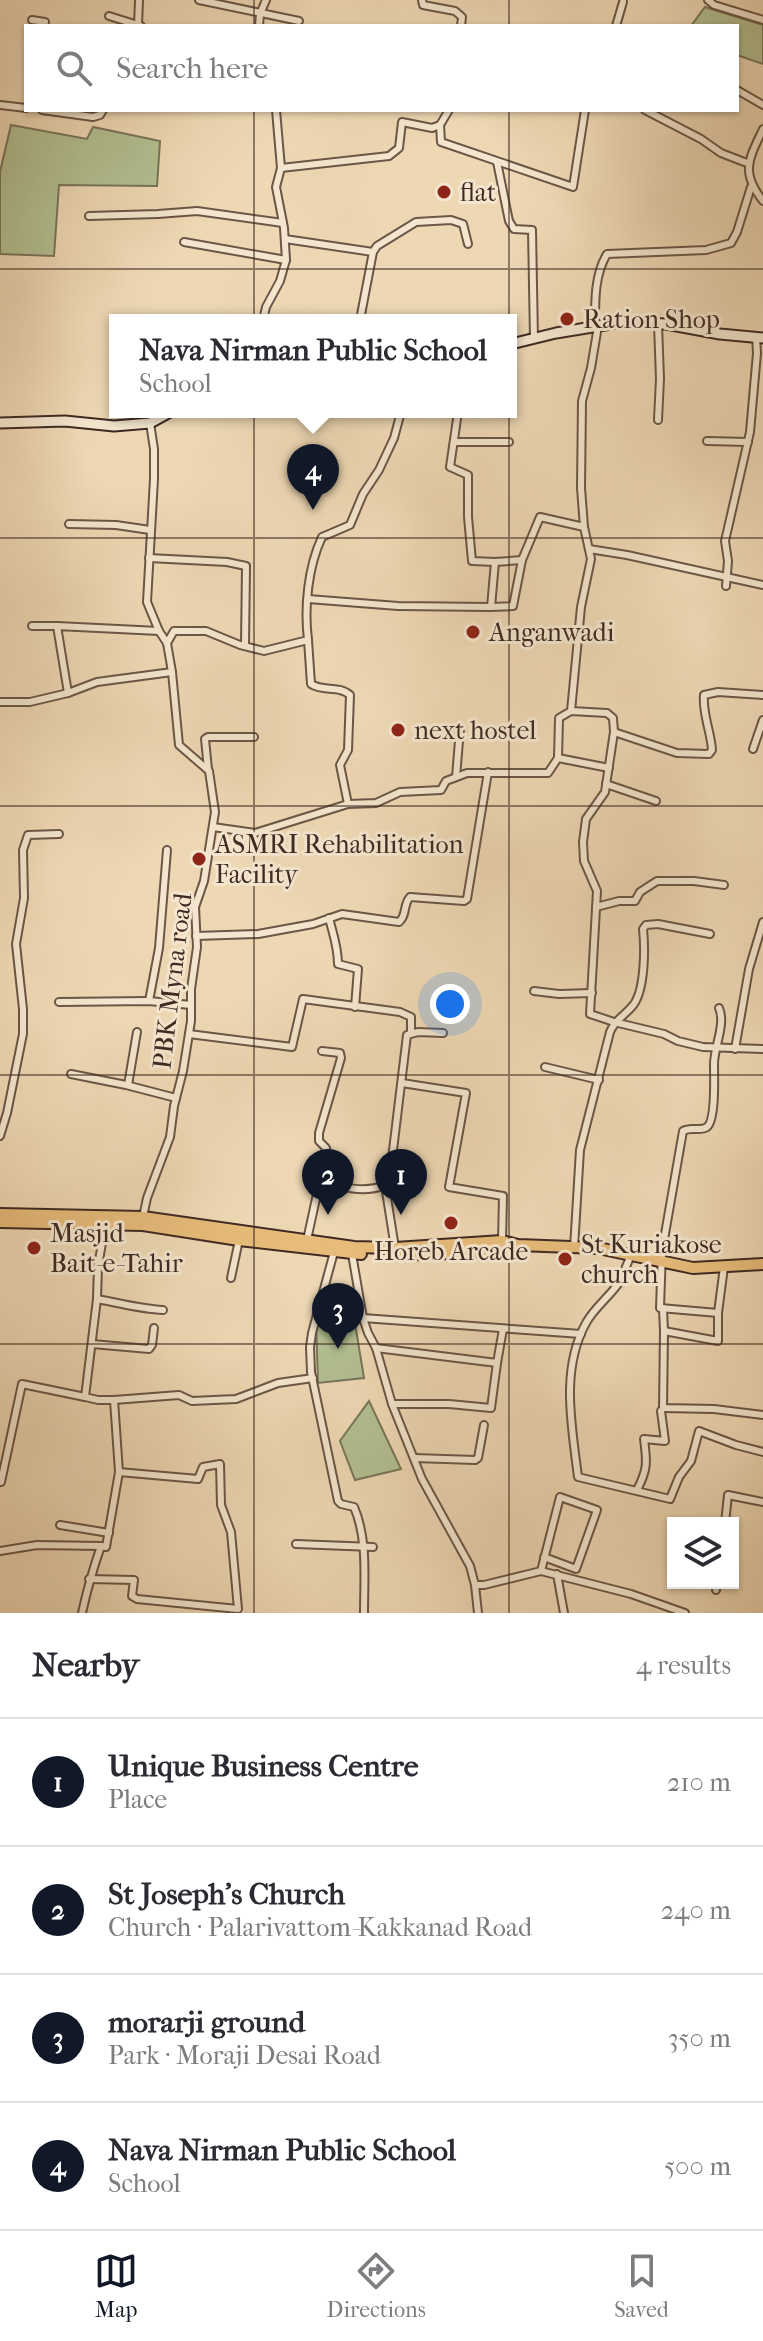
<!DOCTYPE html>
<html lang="en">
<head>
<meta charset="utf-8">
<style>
	body { margin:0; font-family:"IM FELL French Canon",serif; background:#f2f2f3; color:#2b2b33 }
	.controls { position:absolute; right:24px; bottom:24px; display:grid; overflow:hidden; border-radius:0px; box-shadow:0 2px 6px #0004 }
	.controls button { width:72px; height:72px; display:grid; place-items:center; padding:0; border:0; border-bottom:2px solid #e1e1e2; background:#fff; color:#2b2b33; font:40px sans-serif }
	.you { position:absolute; left:450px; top:1004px; width:28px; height:28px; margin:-20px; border:6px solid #fff; border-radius:50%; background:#1a73e8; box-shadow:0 0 0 12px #1a73e833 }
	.badge { display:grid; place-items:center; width:52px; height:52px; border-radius:50%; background:#111827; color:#fff; font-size:26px; font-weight:700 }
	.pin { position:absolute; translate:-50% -66px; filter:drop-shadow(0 2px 4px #0008) }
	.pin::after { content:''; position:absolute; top:42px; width:28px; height:24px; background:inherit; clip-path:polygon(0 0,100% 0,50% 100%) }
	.popup { position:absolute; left:109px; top:314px; width:408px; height:104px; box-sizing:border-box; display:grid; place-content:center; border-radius:0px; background:#fff; filter:drop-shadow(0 2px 6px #0005); font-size:26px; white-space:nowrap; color:#7c7c81 }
	.popup b { font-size:30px; color:#2b2b33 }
	.popup::after { content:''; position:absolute; left:50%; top:100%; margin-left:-16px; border:16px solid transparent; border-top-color:#fff }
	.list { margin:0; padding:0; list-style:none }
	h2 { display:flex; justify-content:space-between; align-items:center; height:104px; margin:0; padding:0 32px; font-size:34px }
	h2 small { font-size:26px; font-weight:400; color:#7c7c81 }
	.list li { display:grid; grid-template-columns:52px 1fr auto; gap:24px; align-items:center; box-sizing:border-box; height:128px; padding:0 32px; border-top:2px solid #e1e1e2 }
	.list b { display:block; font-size:30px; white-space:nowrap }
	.list p { margin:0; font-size:26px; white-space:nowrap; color:#7c7c81 }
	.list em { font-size:26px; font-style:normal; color:#7c7c81 }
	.icon { flex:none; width:44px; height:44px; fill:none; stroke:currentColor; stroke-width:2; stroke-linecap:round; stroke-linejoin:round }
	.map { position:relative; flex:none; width:763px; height:1613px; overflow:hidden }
	.search { position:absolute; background:#fff; box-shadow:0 2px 6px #0004; left:24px; right:24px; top:24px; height:88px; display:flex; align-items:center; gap:20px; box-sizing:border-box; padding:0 28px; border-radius:0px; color:#7c7c81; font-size:30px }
	.sheet { height:616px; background:#fff }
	nav { display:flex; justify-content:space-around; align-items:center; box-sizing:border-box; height:112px; border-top:2px solid #e1e1e2; background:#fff; font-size:22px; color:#7c7c81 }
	nav a { display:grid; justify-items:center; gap:4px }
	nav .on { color:#111827 }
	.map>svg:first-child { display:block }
	.green { fill:#b3c092; stroke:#79755a; stroke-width:2 }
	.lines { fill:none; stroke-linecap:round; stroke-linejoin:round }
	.street-casing { stroke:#6b5647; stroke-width:10 }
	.secondary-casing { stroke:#3f2a23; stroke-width:13 }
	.primary-casing { stroke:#3f2a23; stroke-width:14 }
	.street { stroke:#f4e6ce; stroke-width:6 }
	.secondary { stroke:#f4e6ce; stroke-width:9 }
	.primary { stroke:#e7bc7a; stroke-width:10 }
	.grid { fill:none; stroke:#3f2a23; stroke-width:2; stroke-opacity:0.55 }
	.poi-dot { fill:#8f2418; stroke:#f4e6ce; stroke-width:3 }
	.labels { text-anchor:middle; stroke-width:6; stroke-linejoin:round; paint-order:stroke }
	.poi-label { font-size:26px; fill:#3f2a23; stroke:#f4e6ce; text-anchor:start }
	.street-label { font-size:26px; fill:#3f2a23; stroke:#f4e6ce }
</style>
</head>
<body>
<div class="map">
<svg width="763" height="1613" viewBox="0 0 763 1613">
	<rect width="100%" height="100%" fill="#eed8b4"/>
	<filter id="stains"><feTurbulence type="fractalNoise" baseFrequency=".0025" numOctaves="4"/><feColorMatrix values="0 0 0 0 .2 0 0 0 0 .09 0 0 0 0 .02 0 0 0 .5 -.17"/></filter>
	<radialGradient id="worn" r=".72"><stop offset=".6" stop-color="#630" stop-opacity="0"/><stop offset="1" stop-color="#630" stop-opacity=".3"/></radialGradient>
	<g class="green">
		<path d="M705,7L763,25V64L737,55V26H691Z"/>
		<path d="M11,125L87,139L93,127L160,141L157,186L59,185L54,256L0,254V172Z"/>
		<path d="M354,1317L364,1378L318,1383L316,1320Z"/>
		<path d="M369,1401L401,1469L355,1480L340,1441Z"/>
	</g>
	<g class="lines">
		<g class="street-casing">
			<g id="street">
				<path d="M199,0L299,21"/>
				<path d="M422,0L423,5L455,11L462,17L461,26"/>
				<path d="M708,0L714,5L763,20"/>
				<path d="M109,16L141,26"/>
				<path d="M32,20L45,22L44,26"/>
				<path d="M138,25L139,0"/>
				<path d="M259,26L260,14L266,0"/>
				<path d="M616,26L623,2"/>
				<path d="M737,90L763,105"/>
				<path d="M0,105L26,108"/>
				<path d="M42,110L93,117L100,115L103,110"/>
				<path d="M645,110L701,139L721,153L747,163"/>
				<path d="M440,125L449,110"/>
				<path d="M763,129C749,159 740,172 763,201"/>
				<path d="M497,162L509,221L514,229L532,230L534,339"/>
				<path d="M281,168L389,156L399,148L402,122L432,128L440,125L441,142L573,187L585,110"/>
				<path d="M89,216L158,214L197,211L283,223"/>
				<path d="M285,239L373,252"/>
				<path d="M184,242L286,260"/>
				<path d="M263,320L266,307L280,281L286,260L284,228L276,187L281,168L276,110"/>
				<path d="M360,320L373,252L377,246L416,222L451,220L463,224L468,244"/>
				<path d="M595,328C595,304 594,275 607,254L706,250L731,243L737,232L751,187"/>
				<path d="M458,412L450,467L468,475V517L472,561L495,562"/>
				<path d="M658,420L660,379L658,324"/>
				<path d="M707,441L748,442"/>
				<path d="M454,442H509"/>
				<path d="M69,524L116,525L150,530"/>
				<path d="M589,549L627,555L763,585"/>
				<path d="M149,558L227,562L246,566L245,646"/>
				<path d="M726,586L728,561L725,541L750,432L757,353L756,337"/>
				<path d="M308,599L398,606L491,607L495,562L522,560L540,517L584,527"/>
				<path d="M491,607L513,606L522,560"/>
				<path d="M32,626H57"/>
				<path d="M308,640L311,684C323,692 339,685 350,695L348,750L340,765L348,804"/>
				<path d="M167,643L174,631H206L240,645L264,651L308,640C304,607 308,567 322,537L350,525L363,494L379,470L394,438L401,412"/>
				<path d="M68,693L57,626L159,631"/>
				<path d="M0,702H30L68,693L97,682L172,672"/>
				<path d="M571,711L581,607L591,559L584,527L581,488L582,401L591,368L598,326"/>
				<path d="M614,732L677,753L709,754L712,750C711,732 702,713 704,695L718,692L763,695"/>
				<path d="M753,749L763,720"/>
				<path d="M558,758L559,718L571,711L607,713L613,718L614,732L605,792L586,819L583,842L584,861L597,891L590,1014L614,1022L664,1034L678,1041L703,1047L763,1049"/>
				<path d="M208,769L205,739L208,737H254"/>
				<path d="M456,777L460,729"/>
				<path d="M606,784L656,801"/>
				<path d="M213,827L255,833L348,804L376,803L400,792L441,790L446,781L467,773H548L558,758L609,768"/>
				<path d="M596,907L619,901H635L640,892L657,881H694L724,885"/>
				<path d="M329,918C333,934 338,947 338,964L358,969L355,1007"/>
				<path d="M196,936L258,934L313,924L342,914L399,922C407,916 403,904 410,897L464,901L467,899L488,772"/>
				<path d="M534,991L559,994L592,993"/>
				<path d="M149,1001L159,948L167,850"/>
				<path d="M59,1002L149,1001L191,1005"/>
				<path d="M189,1034L292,1047L303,999L400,1012L411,1017V1032"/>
				<path d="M735,1049L749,969L763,922"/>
				<path d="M322,1051L340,1053L341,1058L319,1133V1141L326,1148L320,1180C342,1187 363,1194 385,1185"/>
				<path d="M545,1067L599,1080"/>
				<path d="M71,1074L126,1085L176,1098"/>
				<path d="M402,1083L466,1093L449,1187L503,1196L502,1241"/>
				<path d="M128,1085L137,1032"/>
				<path d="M0,1136L7,1113L23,1034V1009L16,944L24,898L23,850L28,835L59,834"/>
				<path d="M143,1217L147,1198L170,1137L174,1106L183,1071L191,1021V989L197,947L195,907L204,881L215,812L209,771L179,745L172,672L167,643L159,631L147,602L154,479V449L150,423"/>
				<path d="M307,1240L320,1180"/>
				<path d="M395,1248L385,1185L389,1183L407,1035L418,1032L443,1033"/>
				<path d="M574,1248L580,1150L610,1032C615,1019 626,1015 634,1004C645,988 645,948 643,929L646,925L658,924L710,934"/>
				<path d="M334,1252L312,1333L310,1347L311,1372L338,1501L341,1504L354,1507C368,1539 364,1579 364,1613"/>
				<path d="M352,1254L363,1318L368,1333L376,1348L392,1404L422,1479L470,1566L475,1585H484L541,1571L631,1594L685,1613"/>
				<path d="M631,1255C627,1264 623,1275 618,1284C608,1298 594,1308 586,1323C560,1370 572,1427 578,1477L670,1499L679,1477L691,1461L699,1431L736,1445L763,1452"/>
				<path d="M724,1267L718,1313V1341L664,1331L663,1408L714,1409L763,1415"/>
				<path d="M231,1278L239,1240"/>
				<path d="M97,1299C119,1303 141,1309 163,1310"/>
				<path d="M663,1308L664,1331"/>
				<path d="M718,1313L660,1308L662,1251L683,1131C691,1126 700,1132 707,1127C716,1120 714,1076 714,1064C714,1047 726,1024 719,1008"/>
				<path d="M363,1318L581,1334"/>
				<path d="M92,1344L149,1349L152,1345L154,1328"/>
				<path d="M376,1348L497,1363L503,1329"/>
				<path d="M114,1400L179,1395L192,1401L236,1399L278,1383L313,1378"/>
				<path d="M392,1404H449L491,1408L497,1363"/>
				<path d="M414,1458L475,1460L478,1458L484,1425"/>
				<path d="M1,1482L22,1384L85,1397"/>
				<path d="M637,1490C648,1469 647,1462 644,1439L665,1441L661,1411"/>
				<path d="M725,1523L728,1495L763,1502"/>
				<path d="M60,1525L109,1533"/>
				<path d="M296,1544L373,1547"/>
				<path d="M0,1551L37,1545L101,1546"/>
				<path d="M541,1571L560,1497L597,1510L576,1569L544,1557"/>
				<path d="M557,1574L564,1613"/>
				<path d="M89,1579L134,1580L132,1596L137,1599L238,1609L231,1532L221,1505L220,1464L203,1467L198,1479L119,1472"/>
				<path d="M475,1585L478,1613"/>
				<path d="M716,1590L717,1583"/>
				<path d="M82,1613C87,1590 93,1569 101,1546L106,1547L119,1472L114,1400H98L85,1397L97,1299L98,1266L105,1226"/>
			</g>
		</g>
		<g class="secondary-casing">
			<g id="secondary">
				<path d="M511,344L556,333L623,322L666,324L720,334L763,338"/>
				<path d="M0,423L65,421L114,426L150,423L170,412"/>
			</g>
		</g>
		<g class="primary-casing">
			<g id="primary">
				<path d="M0,1214L143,1217L354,1247L395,1248L502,1241L518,1245L598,1248L693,1268L763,1264"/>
				<path d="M0,1222L143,1225L239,1240L361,1254"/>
				<path d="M397,1255L500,1251L516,1246"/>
			</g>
		</g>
		<use href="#street" class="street"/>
		<use href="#secondary" class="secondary"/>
		<use href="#primary" class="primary"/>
	</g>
	<path class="grid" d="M254,0V26M509,0V26M254,110V1613M509,110V1613M0,269H763M0,538H763M0,806H763M0,1075H763M0,1344H763"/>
	<g class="poi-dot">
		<circle cx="444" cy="192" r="8"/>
		<circle cx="567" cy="319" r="8"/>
		<circle cx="473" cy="632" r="8"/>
		<circle cx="398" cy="730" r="8"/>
		<circle cx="199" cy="859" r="8"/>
		<circle cx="451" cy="1223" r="8"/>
		<circle cx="34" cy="1248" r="8"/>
		<circle cx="565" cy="1259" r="8"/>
	</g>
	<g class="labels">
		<g class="poi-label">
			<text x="460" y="201">flat</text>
			<text x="583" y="328">Ration Shop</text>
			<text x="489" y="641">Anganwadi</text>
			<text x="414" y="739">next hostel</text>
			<text x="215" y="853">ASMRI Rehabilitation<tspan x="215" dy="30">Facility</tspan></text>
			<text x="50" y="1242">Masjid<tspan x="50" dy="30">Bait-e-Tahir</tspan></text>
			<text x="581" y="1253">St Kuriakose<tspan x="581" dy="30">church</tspan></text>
			<text x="451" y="1260" text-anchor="middle">Horeb Arcade</text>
		</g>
		<g class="street-label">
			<text transform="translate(172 981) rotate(-83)" y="9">PBK Myna road</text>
		</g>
	</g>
	<rect width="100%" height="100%" filter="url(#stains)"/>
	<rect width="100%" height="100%" fill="url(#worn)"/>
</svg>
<div class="controls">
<button><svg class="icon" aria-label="layers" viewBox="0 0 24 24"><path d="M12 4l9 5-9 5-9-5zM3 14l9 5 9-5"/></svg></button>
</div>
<div class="you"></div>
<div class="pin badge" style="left:401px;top:1215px">1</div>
<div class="pin badge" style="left:328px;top:1215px">2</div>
<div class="pin badge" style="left:338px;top:1349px">3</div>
<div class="pin badge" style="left:313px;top:510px">4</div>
<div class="popup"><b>Nava Nirman Public School</b>School</div>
<div class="search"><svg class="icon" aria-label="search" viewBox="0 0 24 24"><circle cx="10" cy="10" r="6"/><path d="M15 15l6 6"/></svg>Search here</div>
</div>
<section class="sheet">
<h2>Nearby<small>4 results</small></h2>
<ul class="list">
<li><span class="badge">1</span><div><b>Unique Business Centre</b><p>Place</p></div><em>210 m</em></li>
<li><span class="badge">2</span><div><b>St Joseph's Church</b><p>Church · Palarivattom-Kakkanad Road</p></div><em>240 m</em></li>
<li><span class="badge">3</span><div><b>morarji ground</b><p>Park · Moraji Desai Road</p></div><em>350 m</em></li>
<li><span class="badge">4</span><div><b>Nava Nirman Public School</b><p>School</p></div><em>500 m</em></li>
</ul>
</section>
<nav>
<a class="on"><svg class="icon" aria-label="map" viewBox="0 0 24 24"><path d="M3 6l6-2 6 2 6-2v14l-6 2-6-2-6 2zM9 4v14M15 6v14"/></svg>Map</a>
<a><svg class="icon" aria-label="directions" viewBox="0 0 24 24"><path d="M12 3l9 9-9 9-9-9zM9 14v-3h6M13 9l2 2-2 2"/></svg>Directions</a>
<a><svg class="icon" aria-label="saved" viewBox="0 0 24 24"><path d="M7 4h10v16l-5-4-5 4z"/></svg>Saved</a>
</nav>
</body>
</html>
